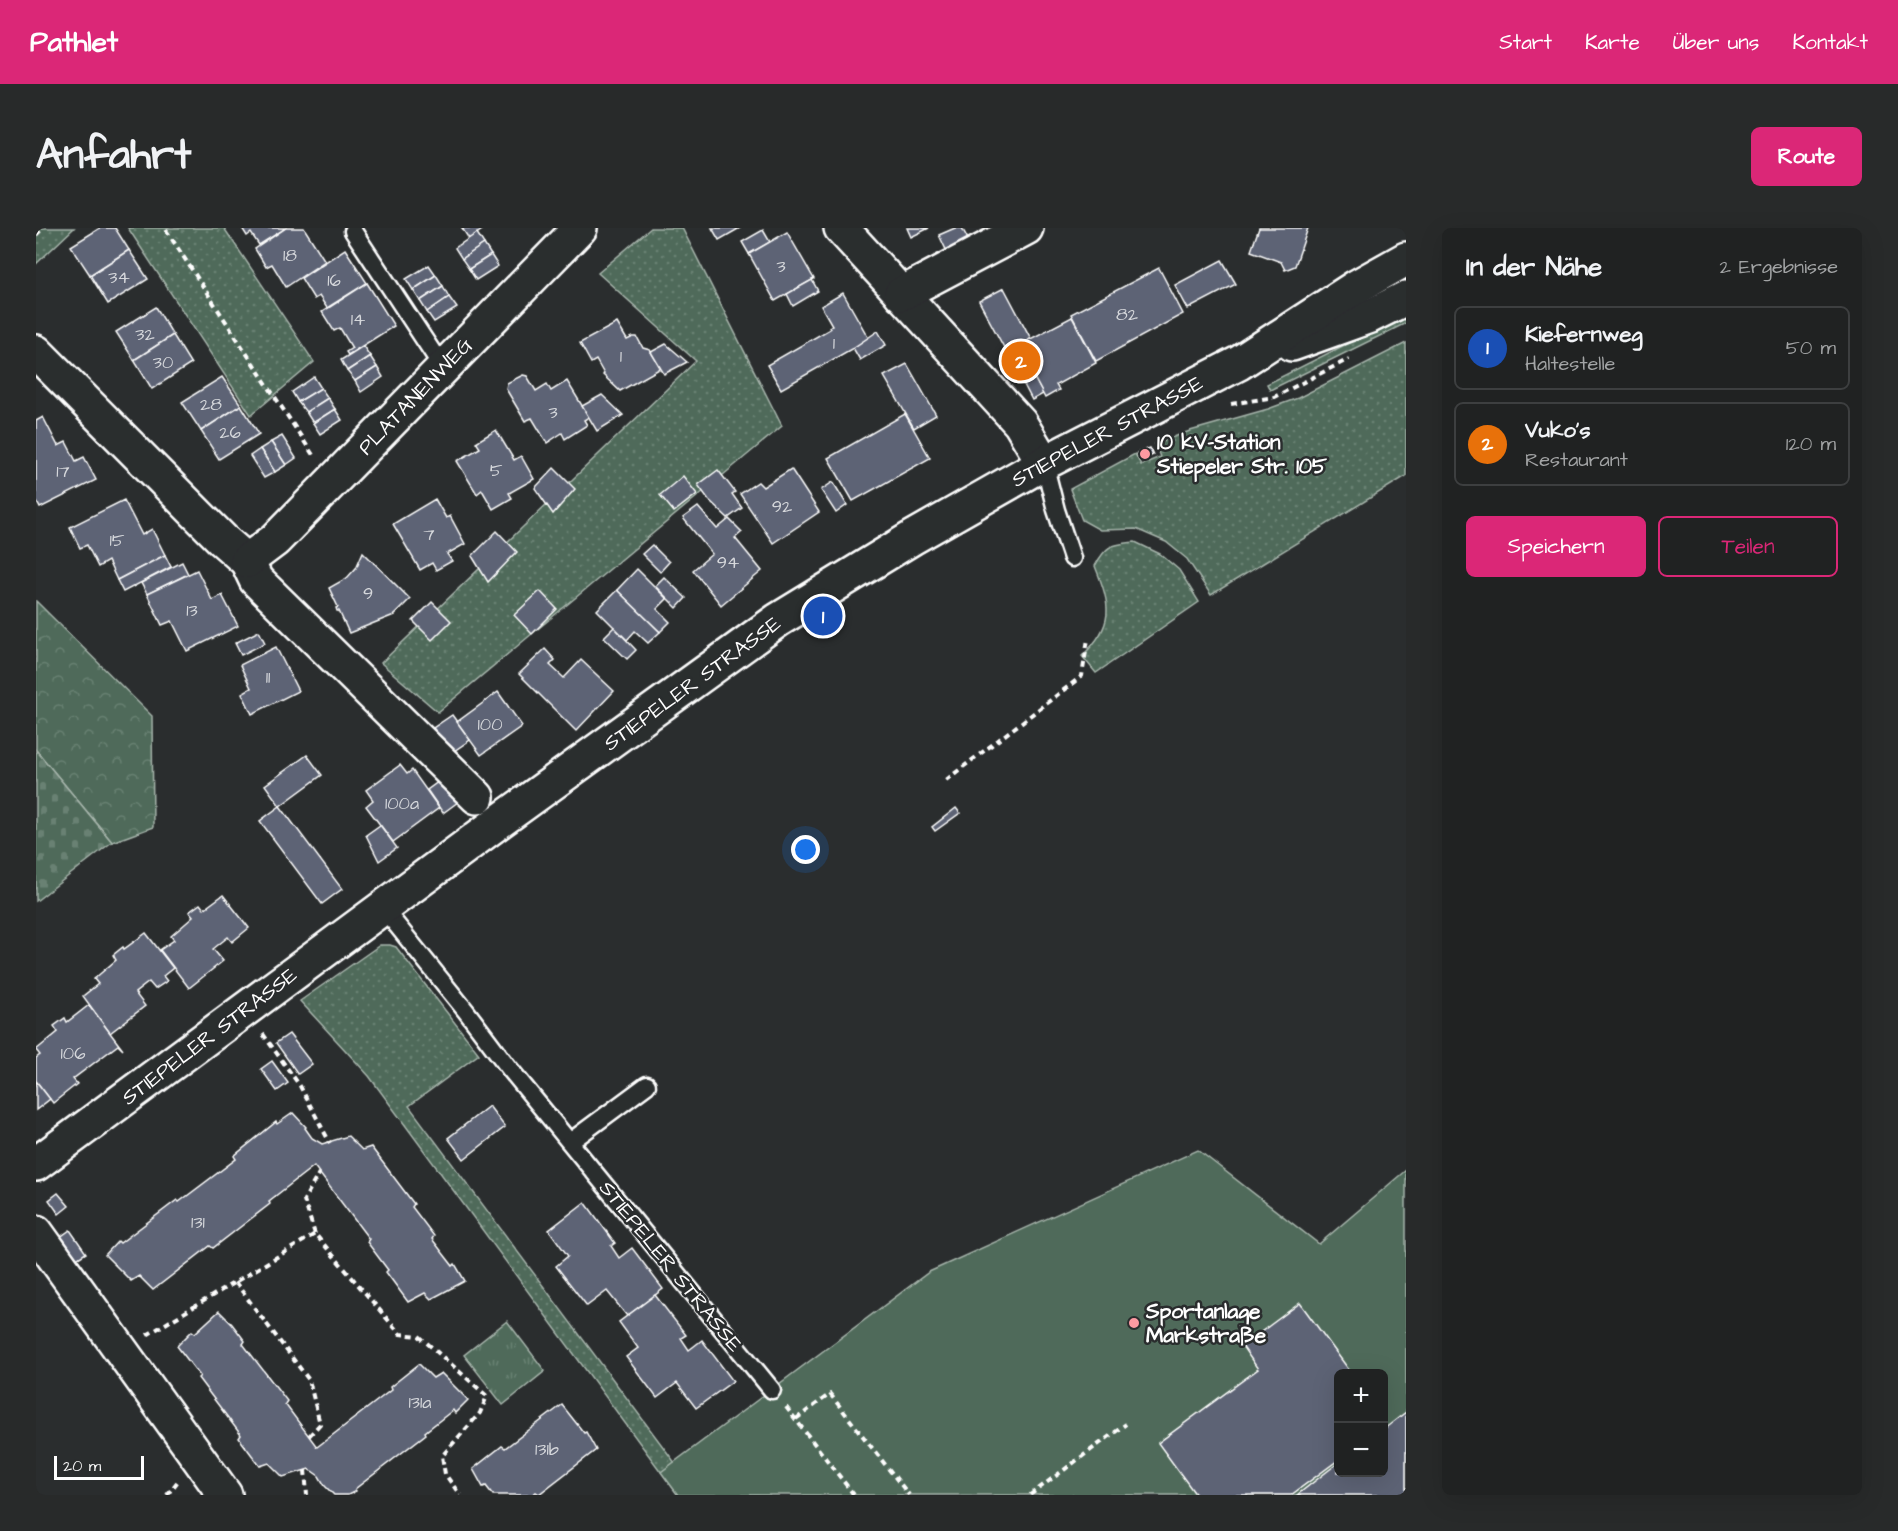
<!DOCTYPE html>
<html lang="de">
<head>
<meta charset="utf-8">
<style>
	body { margin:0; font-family:"Architects Daughter",sans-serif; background:#282a2a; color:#f1f3f6 }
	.controls { position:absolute; right:18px; bottom:18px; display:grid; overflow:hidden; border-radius:9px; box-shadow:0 6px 24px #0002 }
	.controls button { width:54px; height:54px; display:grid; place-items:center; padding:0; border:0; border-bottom:2px solid #3d3f40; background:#202222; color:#f1f3f6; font:30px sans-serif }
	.scale { position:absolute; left:18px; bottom:15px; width:90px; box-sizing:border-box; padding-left:6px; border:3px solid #fff; border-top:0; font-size:16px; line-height:21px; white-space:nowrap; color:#fff; -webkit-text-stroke:4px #2a2d2e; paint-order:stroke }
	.you { position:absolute; left:770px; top:622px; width:21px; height:21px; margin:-15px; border:4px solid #fff; border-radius:50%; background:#1a73e8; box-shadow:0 0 0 9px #1a73e833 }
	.badge { display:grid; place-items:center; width:39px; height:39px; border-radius:50%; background:#db2777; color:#fff; font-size:20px; font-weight:700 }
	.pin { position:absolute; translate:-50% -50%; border:3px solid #fff; box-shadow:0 2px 6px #0006 }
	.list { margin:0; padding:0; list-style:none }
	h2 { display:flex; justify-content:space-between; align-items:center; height:78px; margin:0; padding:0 24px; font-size:26px }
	h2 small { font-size:20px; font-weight:400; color:#a2a4a5 }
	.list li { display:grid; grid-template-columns:39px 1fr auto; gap:18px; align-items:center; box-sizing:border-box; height:84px; margin:0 12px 12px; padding:0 12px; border:2px solid #3d3f40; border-radius:9px }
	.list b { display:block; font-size:22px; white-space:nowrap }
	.list p { margin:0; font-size:20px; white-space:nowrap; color:#a2a4a5 }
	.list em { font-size:20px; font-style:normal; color:#a2a4a5 }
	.actions { display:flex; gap:12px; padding:18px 24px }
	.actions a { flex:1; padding:14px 0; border:2px solid #db2777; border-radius:9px; text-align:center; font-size:21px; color:#db2777 }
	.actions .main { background:#db2777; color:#fff }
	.map { position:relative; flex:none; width:1370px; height:1267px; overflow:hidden; border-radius:9px }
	header { display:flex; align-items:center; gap:36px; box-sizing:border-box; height:84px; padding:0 30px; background:#db2777; color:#fff }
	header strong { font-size:28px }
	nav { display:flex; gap:33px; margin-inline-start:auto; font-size:21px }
	.intro { display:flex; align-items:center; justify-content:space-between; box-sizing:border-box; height:144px; padding:0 36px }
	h1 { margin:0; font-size:42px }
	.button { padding:15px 27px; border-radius:9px; background:#db2777; color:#fff; font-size:21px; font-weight:700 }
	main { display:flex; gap:36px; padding:0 36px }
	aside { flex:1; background:#202222; border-radius:9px; box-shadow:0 6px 24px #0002 }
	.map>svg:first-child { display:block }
	.grass { fill:url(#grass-dots); stroke:#a7b5ac; stroke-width:1.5 }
	.forest { fill:url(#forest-crowns); stroke:#a7b5ac; stroke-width:1.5 }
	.cemetery { fill:url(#cemetery-stones); stroke:#a7b5ac; stroke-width:1.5 }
	.park { fill:url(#park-tufts); stroke:#a7b5ac; stroke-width:1.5 }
	.pitch { fill:#4f6b5a; stroke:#a7b5ac; stroke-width:1.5; fill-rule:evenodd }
	.building { fill:#5d6375; stroke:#fff; stroke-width:1.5 }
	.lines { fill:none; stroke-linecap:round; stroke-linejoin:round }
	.service-casing { stroke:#fff; stroke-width:21 }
	.minor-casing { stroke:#fff; stroke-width:38 }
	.tertiary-casing { stroke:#fff; stroke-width:38 }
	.path { stroke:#fff; stroke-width:4; stroke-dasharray:6 4.5; stroke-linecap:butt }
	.service { stroke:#2a2d2e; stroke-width:16 }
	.minor { stroke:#2a2d2e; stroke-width:33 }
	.tertiary { stroke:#2a2d2e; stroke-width:33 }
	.poi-dot { fill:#ff9aa2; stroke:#2a2d2e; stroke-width:2 }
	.labels { text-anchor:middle; stroke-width:5; stroke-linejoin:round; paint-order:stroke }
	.number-label { font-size:18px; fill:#d6d8dc }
	.street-label { font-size:21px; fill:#fff; stroke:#2a2d2e }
	.poi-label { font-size:21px; font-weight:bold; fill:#fff; stroke:#2a2d2e; text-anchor:start }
</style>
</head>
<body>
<header>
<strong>Pathlet</strong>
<nav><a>Start</a><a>Karte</a><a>Über uns</a><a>Kontakt</a></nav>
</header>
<div class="intro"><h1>Anfahrt</h1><a class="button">Route</a></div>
<main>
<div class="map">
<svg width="1370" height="1267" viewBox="0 0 1370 1267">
	<defs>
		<pattern id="grass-dots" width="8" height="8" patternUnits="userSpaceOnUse" patternTransform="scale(1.5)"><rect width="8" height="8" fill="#4f6b5a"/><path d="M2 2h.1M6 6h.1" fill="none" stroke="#698173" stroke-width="1.8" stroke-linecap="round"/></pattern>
		<pattern id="forest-crowns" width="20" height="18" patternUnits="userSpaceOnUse" patternTransform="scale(1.5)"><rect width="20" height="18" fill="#4f6b5a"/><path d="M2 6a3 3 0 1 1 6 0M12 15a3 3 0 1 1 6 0" fill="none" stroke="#698173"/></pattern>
		<pattern id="cemetery-stones" width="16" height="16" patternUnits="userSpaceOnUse" patternTransform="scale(1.5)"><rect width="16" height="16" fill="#4f6b5a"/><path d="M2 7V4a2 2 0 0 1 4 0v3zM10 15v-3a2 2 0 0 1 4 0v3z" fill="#698173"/></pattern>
		<pattern id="park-tufts" width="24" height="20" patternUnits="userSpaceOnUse" patternTransform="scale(1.5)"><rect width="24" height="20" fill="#4f6b5a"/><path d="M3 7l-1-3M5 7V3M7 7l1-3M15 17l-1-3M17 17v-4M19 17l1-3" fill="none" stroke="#698173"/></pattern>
	</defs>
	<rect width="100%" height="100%" fill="#2a2d2e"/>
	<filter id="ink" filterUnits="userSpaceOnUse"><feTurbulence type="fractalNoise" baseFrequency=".0167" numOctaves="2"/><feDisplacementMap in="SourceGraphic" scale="12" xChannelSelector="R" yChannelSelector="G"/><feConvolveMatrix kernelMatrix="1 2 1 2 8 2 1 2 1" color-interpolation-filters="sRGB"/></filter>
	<g filter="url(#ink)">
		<g class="grass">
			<path d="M0,0H38L0,36Z"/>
			<path d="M92,0H188L278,134L215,187Z"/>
			<path d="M615,0H646L746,198L402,484L345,435L660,133L562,45Z"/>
			<path d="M1370,86V95L1234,162L1231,156Z"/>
			<path d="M1370,115V248L1175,367L1151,331L1130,314L1100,301L1064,302L1046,292L1034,261L1099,226L1105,237L1124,229L1119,216L1154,203L1232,181L1262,170Z"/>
			<path d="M1099,314L1124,326L1143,342L1163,374L1060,445L1046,428C1079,397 1075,378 1059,338C1071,316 1075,317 1099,314Z"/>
			<path d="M344,717H354L360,719L443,826L373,878L663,1267H642L333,848L264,773Z"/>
		</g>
		<path class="forest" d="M0,373L116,488L117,599L76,614L0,522Z"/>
		<path class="cemetery" d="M0,522L76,614L0,673Z"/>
		<path class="park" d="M471,1093L509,1143L467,1177L428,1127Z"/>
		<path class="pitch" d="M1162,922L1283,1016L1370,942V1267H642L625,1244L893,1044ZM1302,1146H1348V1244H1302Z"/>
		<g class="building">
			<path d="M64,0H79L93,22L54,47L35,18Z"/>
			<path d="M206,0H250L223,17L215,5L211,8Z"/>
			<path d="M250,0H268L289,33L250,59L236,36L230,39L219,21Z"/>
			<path d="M426,0H449L433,11Z"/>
			<path d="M676,0H704L683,12Z"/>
			<path d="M871,0H893L875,9Z"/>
			<path d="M919,0H926L935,17L913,28L903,7Z"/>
			<path d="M1223,0H1272L1259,38L1249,42L1245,34L1215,23Z"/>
			<path d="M727,2L734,14L713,26L706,14Z"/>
			<path d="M751,4L778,51L739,73L713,26Z"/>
			<path d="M441,5L448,16L426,31L419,20Z"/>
			<path d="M448,16L455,27L433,41L426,31Z"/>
			<path d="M309,21L331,55L291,80L283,68L278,71L265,50Z"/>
			<path d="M93,22L112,51L72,76L54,47Z"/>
			<path d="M455,27L462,38L440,52L433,41Z"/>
			<path d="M1186,32L1200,56L1152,81L1139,57Z"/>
			<path d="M393,37L400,47L377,62L370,51Z"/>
			<path d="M1123,40L1147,86L1060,133L1035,86Z"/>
			<path d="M400,47L407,58L384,73L377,62Z"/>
			<path d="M776,52L782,63L757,78L751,66Z"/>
			<path d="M331,55L358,98L312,127L310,124L316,120L304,100L298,103L286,84Z"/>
			<path d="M407,58L413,69L391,84L384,73Z"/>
			<path d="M968,60L995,111L981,118L1007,166L996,172L976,134L971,137L968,130L972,127L943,73Z"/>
			<path d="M807,65L833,111L745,161L731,137L794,101L793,99L796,97L785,78Z"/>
			<path d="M413,69L421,80L398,94L391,84Z"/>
			<path d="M120,79L137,107L98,132L80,104Z"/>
			<path d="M1036,89L1060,135L1020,157L1023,162L1009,170L981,118Z"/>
			<path d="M581,95L591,112L597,109H601L607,120L614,122L625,140L584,163L567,147L568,146L560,132L555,135L544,115Z"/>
			<path d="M842,103L850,117L824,132L817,120Z"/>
			<path d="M137,107L155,136L116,161L98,132Z"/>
			<path d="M630,116L651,134L628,146L615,124Z"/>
			<path d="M327,118L334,128L311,143L305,132Z"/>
			<path d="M334,128L341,139L319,153L311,143Z"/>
			<path d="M871,136L900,187L878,200L848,148Z"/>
			<path d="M341,139L347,149L325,164L319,153Z"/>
			<path d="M487,147L491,148L500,163L511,156L515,163L531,153L553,189L548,192L551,197L529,211L526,205L511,215L496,190L489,193L470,161L471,155Z"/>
			<path d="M186,149L205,177L165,203L146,174Z"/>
			<path d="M278,149L285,160L262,174L256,164Z"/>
			<path d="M285,160L292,170L270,184L262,174Z"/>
			<path d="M566,167L587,187L561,203L546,178Z"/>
			<path d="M292,170L299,181L277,195L270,184Z"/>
			<path d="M205,177L223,206L183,231L165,203Z"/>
			<path d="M299,181L306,192L284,206L277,195Z"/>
			<path d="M869,186L894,230L817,273L792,230Z"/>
			<path d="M7,189L22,218L30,214L40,233L48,229L60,252L4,280L0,272V193Z"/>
			<path d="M460,202L478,232L485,228L498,251L473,265L476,270L457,281L446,262L441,266L421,233L444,220L440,214Z"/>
			<path d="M246,208L260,230L250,237L235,214Z"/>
			<path d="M235,214L250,237L239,244L224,221Z"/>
			<path d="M1114,220L1117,227L1104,232L1101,225Z"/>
			<path d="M224,221L239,244L228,250L214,228Z"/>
			<path d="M518,240L539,261L517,286L499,260Z"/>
			<path d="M755,241L783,284L737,315L704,266L722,254L727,259Z"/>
			<path d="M682,242L699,264L696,266L706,280L692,290L673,272L662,257Z"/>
			<path d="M647,248L661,266L638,284L624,267Z"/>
			<path d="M797,254L811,277L800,285L785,262Z"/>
			<path d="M399,271L410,290L414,288L429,316L411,326L416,333L400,342L396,335L384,342L357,296Z"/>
			<path d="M88,272L106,307L116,301L129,327L81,352L72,333L62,339L51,317L44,320L34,299Z"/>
			<path d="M662,279L681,301L693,291L706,304L699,310L726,343L685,377L657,342L676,326L647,290Z"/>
			<path d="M461,303L481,324L452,354L436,328Z"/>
			<path d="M616,317L633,334L624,344L606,326Z"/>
			<path d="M327,324L374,371L358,387L313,405L303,383H301L300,380L302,379L293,360L311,350L320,340Z"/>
			<path d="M129,327L135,339L87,364L81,352Z"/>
			<path d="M146,334L152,346L111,366L105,355Z"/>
			<path d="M601,341L631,371L621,381L634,394L624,404L581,362Z"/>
			<path d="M161,342L176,372L186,367L202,398L151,423L136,393L126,397L111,366Z"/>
			<path d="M628,349L650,370L641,380L619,358Z"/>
			<path d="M581,362L624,404L612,415L599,403L591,412L561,382Z"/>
			<path d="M504,363L521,381L496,406L478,387Z"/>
			<path d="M396,374L415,393L396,412L377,393Z"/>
			<path d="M578,399L600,422L591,431L568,409Z"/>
			<path d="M223,403L229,415L205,427L199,415Z"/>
			<path d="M240,419L262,463L216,486L206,465L215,460L204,437Z"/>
			<path d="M509,421L519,432L514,437L528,450L545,432L578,463L540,503L483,446Z"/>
			<path d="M462,464L486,498L445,527L421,494Z"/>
			<path d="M416,487L434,512L415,525L397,500Z"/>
			<path d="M271,527L286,547L244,578L229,557Z"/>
			<path d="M364,537L371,546L376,542L403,580L357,614L330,578L337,572L330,562Z"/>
			<path d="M406,551L426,571L407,585L391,562Z"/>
			<path d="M244,578L306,661L286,676L224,593Z"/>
			<path d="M920,580L924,585L899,603L896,599Z"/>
			<path d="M344,597L361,620L343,633L330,607Z"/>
			<path d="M187,667L213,700L196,714L192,709L177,721L187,733L153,760L124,722L138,712L135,708L157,689L153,684L164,676L168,681Z"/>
			<path d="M110,705L137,740L127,748L131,753L119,761L113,754L99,765L109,778L74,805L47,768L62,756L58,751L80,732L77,727L87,719L88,721Z"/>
			<path d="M53,777L87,822L82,817L37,851L41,856L17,875L0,853V830L4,827L0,822L22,804L18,798L29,790L31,794Z"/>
			<path d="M253,806L276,836L262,846L240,815Z"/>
			<path d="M236,833L252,855L241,863L225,841Z"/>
			<path d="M0,853L14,871L0,882Z"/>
			<path d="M453,878L469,899L428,931L412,910Z"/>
			<path d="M257,885L270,899L269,900L276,910L286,916L312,908L326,922L335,919L378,976L376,979L398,1008L396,1011L417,1038L419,1036L429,1053L395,1071L389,1065L372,1074L350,1044L352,1042L331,1014L333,1011L278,938L233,973L234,976L177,1020L174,1018L117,1062L103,1048L95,1053L69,1027L82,1013L84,1015L141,972L143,974L200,931L198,928L240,894L241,896Z"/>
			<path d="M22,965L33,978L23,986L13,972Z"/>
			<path d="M549,974L579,1015L575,1018L583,1030L596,1020L627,1061L591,1088L571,1063L551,1078L520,1038L532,1028L513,1002Z"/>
			<path d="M34,1002L50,1025L39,1032L23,1010Z"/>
			<path d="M619,1067L650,1107L645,1110L653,1122L666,1112L697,1153L660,1180L641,1155L621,1170L590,1129L602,1120L583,1094Z"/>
			<path d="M1264,1075L1316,1146H1302V1232L1255,1267H1160L1122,1215L1222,1141L1206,1118Z"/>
			<path d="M183,1083L196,1096L209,1113L207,1116L251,1173L249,1176L281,1219L355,1162L354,1159L383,1136L397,1150L405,1145L432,1172L419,1185L417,1182L389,1204L390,1206L319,1261L320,1263L312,1267H298L289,1258L283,1248L273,1241L247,1249L233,1235L224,1238L203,1210L205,1207L162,1150L164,1148L141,1118L156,1103L159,1105Z"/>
			<path d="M526,1177L548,1205L550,1204L560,1222L503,1266L500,1264L496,1267H457L450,1258L447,1259L437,1241L466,1218L469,1220Z"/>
			<path d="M1370,1184V1267H1261L1302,1235V1244H1348V1201Z"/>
		</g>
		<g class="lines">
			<g class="service-casing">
				<g id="service">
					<path d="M317,3L407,140"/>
					<path d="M1008,235L1020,282L1036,330"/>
					<path d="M347,680L430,783L473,840L736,1162"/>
					<path d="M534,914L611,857"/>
				</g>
			</g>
			<g class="minor-casing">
				<g id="minor">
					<path d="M805,0L984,195L1008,235"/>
					<path d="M865,66L990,0"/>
					<path d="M0,124L187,312L211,333L220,352L441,569"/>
					<path d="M211,333L239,312L544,0"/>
					<path d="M0,1004L189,1267"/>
				</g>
			</g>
			<g class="tertiary-casing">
				<g id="tertiary">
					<path d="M1256,116L1334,88L1370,70"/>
					<path d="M0,936L464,593L742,392L876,310L1008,235L1203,135L1320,59L1370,31"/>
				</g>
			</g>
			<g class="path">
				<path d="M130,2L277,227"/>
				<path d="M0,7L7,0"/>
				<path d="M1195,176L1238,169L1313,131"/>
				<path d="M910,552L1046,448L1052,411"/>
				<path d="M227,806L264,858L294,915"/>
				<path d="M279,1006L268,972L283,945"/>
				<path d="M199,1054L273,1152L284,1196L273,1208"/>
				<path d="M111,1107L279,1006L364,1106L383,1108L451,1168L444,1185L406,1228L409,1246L424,1267"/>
				<path d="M750,1179L818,1267"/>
				<path d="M760,1191L794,1166L873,1267"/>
				<path d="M269,1242L271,1267"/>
				<path d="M131,1267L142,1253"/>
				<path d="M994,1267L1090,1196"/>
			</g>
			<use href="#service" class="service"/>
			<use href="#minor" class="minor"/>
			<use href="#tertiary" class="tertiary"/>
		</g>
	</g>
	<g class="poi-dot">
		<circle cx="1109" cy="226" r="6"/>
		<circle cx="1098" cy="1095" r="6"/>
	</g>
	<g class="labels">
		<g class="number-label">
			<text x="254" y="33">18</text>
			<text x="745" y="44">3</text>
			<text x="83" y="55">34</text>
			<text x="298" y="58">16</text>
			<text x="1091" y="92">82</text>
			<text x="322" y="97">14</text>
			<text x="109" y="112">32</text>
			<text x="798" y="121">1</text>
			<text x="585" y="134">1</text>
			<text x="127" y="140">30</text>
			<text x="175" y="182">28</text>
			<text x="517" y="190">3</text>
			<text x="194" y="210">26</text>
			<text x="460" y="248">5</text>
			<text x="27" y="249">17</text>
			<text x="746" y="284">92</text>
			<text x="393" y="312">7</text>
			<text x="81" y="318">15</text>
			<text x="692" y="340">94</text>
			<text x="332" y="371">9</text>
			<text x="156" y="388">13</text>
			<text x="232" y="455">11</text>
			<text x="454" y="502">100</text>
			<text x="366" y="581">100a</text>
			<text x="37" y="831">106</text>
			<text x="162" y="1000">131</text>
			<text x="384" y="1180">131a</text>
			<text x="511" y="1227">131b</text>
		</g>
		<g class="street-label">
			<text transform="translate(379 168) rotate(-46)" y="7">PLATANENWEG</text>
			<text transform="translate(1071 203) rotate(-28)" y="7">STIEPELER STRASSE</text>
			<text transform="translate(656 455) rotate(-36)" y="7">STIEPELER STRASSE</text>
			<text transform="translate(173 808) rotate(-37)" y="7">STIEPELER STRASSE</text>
			<text transform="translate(635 1038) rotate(51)" y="7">STIEPELER STRASSE</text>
		</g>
		<g class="poi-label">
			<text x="1121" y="221">10 kV-Station<tspan x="1121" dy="24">Stiepeler Str. 105</tspan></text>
			<text x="1110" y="1090">Sportanlage<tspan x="1110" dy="24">Markstraße</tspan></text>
		</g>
	</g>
</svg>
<div class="controls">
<button>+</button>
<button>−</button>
</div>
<div class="scale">20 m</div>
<div class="you"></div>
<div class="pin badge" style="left:787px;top:388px;background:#1a4fb4">1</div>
<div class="pin badge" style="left:985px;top:133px;background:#e8710a">2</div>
</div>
<aside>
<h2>In der Nähe<small>2 Ergebnisse</small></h2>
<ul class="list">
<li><span class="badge" style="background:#1a4fb4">1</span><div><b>Kiefernweg</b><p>Haltestelle</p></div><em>50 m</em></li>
<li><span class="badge" style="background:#e8710a">2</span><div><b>Vuko's</b><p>Restaurant</p></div><em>120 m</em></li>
</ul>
<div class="actions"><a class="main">Speichern</a><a>Teilen</a></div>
</aside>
</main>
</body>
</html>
